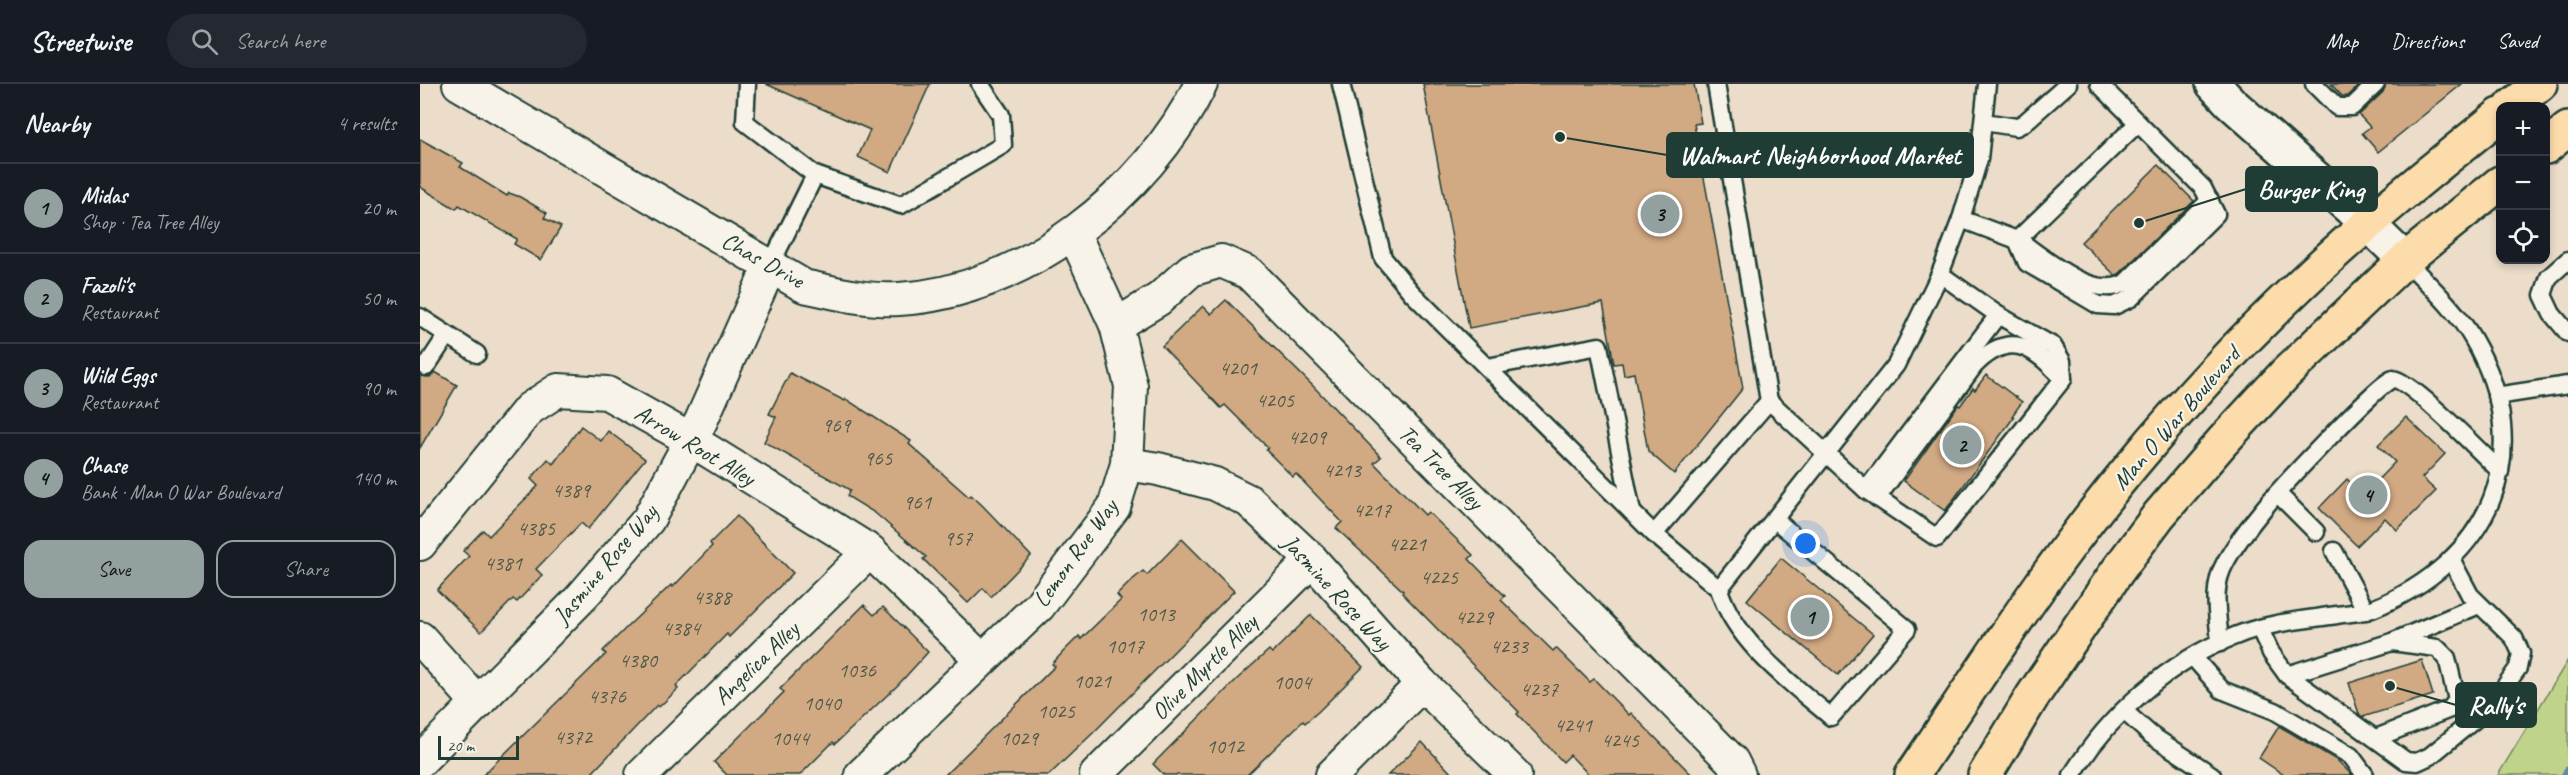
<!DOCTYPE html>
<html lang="en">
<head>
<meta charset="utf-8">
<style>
	body { margin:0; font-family:Caveat,sans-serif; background:#242831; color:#f1f3f6 }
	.controls { position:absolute; right:18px; top:18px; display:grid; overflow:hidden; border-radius:12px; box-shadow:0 3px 9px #0003 }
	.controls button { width:54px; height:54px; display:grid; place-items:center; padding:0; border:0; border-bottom:2px solid #363941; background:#171b24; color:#f1f3f6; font:30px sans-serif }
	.scale { position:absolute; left:18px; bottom:15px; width:81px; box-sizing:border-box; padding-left:6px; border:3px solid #1f3d34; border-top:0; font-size:16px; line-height:21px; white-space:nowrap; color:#1f3d34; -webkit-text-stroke:4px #f7f3e8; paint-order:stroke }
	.you { position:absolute; left:1386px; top:460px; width:21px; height:21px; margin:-15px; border:4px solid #fff; border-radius:50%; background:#1a73e8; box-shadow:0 0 0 9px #1a73e833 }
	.badge { display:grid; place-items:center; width:39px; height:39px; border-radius:50%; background:#92a19f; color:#111; font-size:20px; font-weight:700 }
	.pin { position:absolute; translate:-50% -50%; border:3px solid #fff; box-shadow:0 2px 6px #0006 }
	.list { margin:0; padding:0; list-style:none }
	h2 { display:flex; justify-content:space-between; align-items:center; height:78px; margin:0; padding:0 24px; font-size:26px }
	h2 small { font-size:20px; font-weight:400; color:#9ea1a6 }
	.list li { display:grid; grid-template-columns:39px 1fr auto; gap:18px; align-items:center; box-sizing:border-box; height:90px; padding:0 24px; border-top:2px solid #363941 }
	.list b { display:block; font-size:22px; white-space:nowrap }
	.list p { margin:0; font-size:20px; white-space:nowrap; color:#9ea1a6 }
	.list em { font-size:20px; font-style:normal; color:#9ea1a6 }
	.actions { display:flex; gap:12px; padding:18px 24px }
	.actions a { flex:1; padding:14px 0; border:2px solid #92a19f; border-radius:18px; text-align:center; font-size:21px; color:#92a19f }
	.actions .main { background:#92a19f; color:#111 }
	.icon { flex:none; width:33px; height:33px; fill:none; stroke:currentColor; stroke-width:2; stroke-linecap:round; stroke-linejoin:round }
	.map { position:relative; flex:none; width:2148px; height:691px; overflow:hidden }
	header { display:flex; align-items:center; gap:36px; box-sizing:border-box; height:84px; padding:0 30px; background:#171b24; border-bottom:2px solid #363941 }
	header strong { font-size:28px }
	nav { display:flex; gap:33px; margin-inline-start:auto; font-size:21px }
	.search { width:420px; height:54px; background:#242831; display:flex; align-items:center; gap:15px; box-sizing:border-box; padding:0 21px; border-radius:33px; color:#9ea1a6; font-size:22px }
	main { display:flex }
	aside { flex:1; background:#171b24 }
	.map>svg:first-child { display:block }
	.green { fill:#bfd48a; stroke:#6f885f; stroke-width:1.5 }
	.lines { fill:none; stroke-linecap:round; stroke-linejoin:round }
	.stream { stroke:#628ca2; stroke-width:8 }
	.building { fill:#d1a983; stroke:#1f3d34; stroke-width:1.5 }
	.service-casing { stroke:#1f3d34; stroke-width:21 }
	.minor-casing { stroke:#1f3d34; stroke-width:36 }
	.tertiary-casing { stroke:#1f3d34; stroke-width:38 }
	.primary-casing { stroke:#1f3d34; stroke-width:38 }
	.service { stroke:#f7f3e8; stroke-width:16 }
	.minor { stroke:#f7f3e8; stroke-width:32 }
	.tertiary { stroke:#f7f3e8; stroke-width:33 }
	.primary { stroke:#fddcac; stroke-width:33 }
	.labels { text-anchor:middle; stroke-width:4.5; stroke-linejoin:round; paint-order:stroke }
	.number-label { font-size:21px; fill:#4c5848 }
	.street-label { font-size:24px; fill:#1f3d34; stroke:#f7f3e8 }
	.leader { fill:none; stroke:#1f3d34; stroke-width:2 }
	.callout-dot { fill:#1f3d34; stroke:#f7f3e8; stroke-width:2 }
	.callout { fill:#1f3d34; stroke:#1f3d34; stroke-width:2 }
	.callout-label { font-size:26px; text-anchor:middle; font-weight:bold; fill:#fff }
</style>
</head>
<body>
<header>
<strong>Streetwise</strong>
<div class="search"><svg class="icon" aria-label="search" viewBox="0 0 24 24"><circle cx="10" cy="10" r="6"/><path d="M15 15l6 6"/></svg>Search here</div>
<nav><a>Map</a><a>Directions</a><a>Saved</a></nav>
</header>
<main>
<aside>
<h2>Nearby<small>4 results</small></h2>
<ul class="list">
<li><span class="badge">1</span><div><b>Midas</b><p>Shop · Tea Tree Alley</p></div><em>20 m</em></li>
<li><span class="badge">2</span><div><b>Fazoli's</b><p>Restaurant</p></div><em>50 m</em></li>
<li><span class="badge">3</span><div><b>Wild Eggs</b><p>Restaurant</p></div><em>90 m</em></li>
<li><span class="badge">4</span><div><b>Chase</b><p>Bank · Man O War Boulevard</p></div><em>140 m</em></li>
</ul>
<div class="actions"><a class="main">Save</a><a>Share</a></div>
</aside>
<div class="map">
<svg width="2148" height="691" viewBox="0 0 2148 691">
	<rect width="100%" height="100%" fill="#ecddca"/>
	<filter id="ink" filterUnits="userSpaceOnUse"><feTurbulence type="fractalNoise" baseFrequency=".0167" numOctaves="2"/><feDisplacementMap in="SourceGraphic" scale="12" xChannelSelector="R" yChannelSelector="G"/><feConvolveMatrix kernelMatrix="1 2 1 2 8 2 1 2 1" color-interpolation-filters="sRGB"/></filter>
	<g filter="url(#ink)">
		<path class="green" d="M2148,576V691H2078Z"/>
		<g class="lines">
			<path class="stream" d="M2145,691L2148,686"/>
		</g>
		<g class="building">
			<path d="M346,0H510L470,88L438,73L450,46Z"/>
			<path d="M1003,0H1274L1281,39L1274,40L1323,304L1254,390L1228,367L1214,289L1204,291L1202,279L1194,280L1183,219L1049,244Z"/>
			<path d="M1911,0H1941L1928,12H1922Z"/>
			<path d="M1966,0H2042L1958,68L1942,49L1950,43L1939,31L1963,8Z"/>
			<path d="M0,55L43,79L40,83L87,112L89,109L100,113L127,129L124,134L141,143L121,176L94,160L97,155L39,121L36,125L0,103Z"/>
			<path d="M1738,81L1774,117L1699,190L1695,191L1661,158Z"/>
			<path d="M806,216L894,303L961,373L954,379L1005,431L1008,428L1053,471L1049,475L1085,512L1081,516L1133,567L1136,564L1170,598L1174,595L1209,631L1211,629L1272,691H1169L1150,671L1143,678L1097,630L1099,628L982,509L983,507L916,444L922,438L876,390L873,393L846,366L848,364L805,321L801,324L742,262L783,222L791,230Z"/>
			<path d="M15,288L37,301L0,364V292L10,293Z"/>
			<path d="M370,289L425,317L426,315L491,357L489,360L549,413L551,411L562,421L611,472L571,513L563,504L548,519L503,475L506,473L455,429L427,412L430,406L344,358L356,333L349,330Z"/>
			<path d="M1566,291L1602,318L1592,332L1594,333L1525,427L1484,397L1538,321L1540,322L1553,304L1555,306Z"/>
			<path d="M1986,333L2025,370L2002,394L2016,407L1977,446L1965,434L1937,462L1899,424L1927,395L1943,411L1975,378L1958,361Z"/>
			<path d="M161,342L181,357L188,347L225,375L168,445L161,439L116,485L122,491L97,518L93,515L61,548L17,506L49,472L43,467L63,446L69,452L118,402L111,395L128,375L133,380Z"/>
			<path d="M317,432L373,489L309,553L307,550L256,602L258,605L239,623L237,621L170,691H63L186,570L183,567L209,541L251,501L253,503L292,462L290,459Z"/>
			<path d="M762,455L814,507L672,650L629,691H525L635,582L632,580L643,568L659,552L661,555L701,516L697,511L711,497L723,487L727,491Z"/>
			<path d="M1361,474L1453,550L1418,591L1327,516Z"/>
			<path d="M444,521L454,531L463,523L508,568L478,601L415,660L413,658L380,691H307L294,678L364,608L360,605Z"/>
			<path d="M891,531L943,583L899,627L885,639L883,637L827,691H744L733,680L816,596L849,566L852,569Z"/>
			<path d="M2002,576L2013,611L1943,633L1939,630L1929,599Z"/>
			<path d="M1859,642L1918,677L1932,691H1864L1839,674Z"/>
			<path d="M1002,658L1033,691H968Z"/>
		</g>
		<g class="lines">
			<g class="service-casing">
				<g id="service">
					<path d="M327,0L325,38L395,91L481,121L583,61L581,31L560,0"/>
					<path d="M921,0L963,174L992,209L1234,450L1299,505"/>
					<path d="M1894,0L1917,23H1932L1956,0"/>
					<path d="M1564,38L1596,43L1604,39L1648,0"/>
					<path d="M1541,135L1597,156L1718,39L1679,0"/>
					<path d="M1597,156L1607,179L1678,221L1694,222L1711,214L1796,130L1783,104L1718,39"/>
					<path d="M1598,156C1625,174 1672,217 1705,199L1790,116"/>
					<path d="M2148,176L2129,193L2123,211L2132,230L2148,249"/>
					<path d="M350,182L395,91"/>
					<path d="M0,233L57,270"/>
					<path d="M6,283L27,251"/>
					<path d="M1067,283L1179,262L1212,428"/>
					<path d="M2076,312L2148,301"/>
					<path d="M1349,317L1446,406L1517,454L1643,295L1642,277L1633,262L1578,231L1520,190"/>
					<path d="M1446,406L1578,231"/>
					<path d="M1858,410L1896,448"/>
					<path d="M1457,414L1554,282C1589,246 1613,261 1643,295"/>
					<path d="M1354,435L1487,545L1411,633C1371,599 1315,558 1299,505L1476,281L1520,190L1541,135L1559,75L1567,0"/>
					<path d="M1234,450L1349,317L1296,0"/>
					<path d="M1914,467L1946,527"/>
					<path d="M1840,545L1851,569L1867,591L1986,677L1997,678L2010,672L2070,623L2098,584L2101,569L2094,554L2050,511L2031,475"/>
					<path d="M1974,557L2059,521"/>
					<path d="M1800,559C1798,531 1791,504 1805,479C1815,460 1831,440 1845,423C1858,407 1962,295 1973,295C1991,296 2064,372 2080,387"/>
					<path d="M1773,573L1802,606L1855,627L1931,672L1945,691"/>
					<path d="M1867,591L1972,558L2017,564L2027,574L2037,616L2030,625L1956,654"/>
					<path d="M1704,627L1731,651L1792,691"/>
					<path d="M1652,691C1689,631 1749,577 1815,552C1846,539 1883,536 1917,531C1928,529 1941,529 1952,525C2071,477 2119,369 2053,255C2036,225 2008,200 1985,176"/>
				</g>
			</g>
			<g class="minor-casing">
				<g id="minor">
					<path d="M39,0L384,202C415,209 447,217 479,215C604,208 727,110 781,0"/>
					<path d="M696,241L739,215L771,186L801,177L829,189L1312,677L1319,691"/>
					<path d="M707,380L738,385L795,400L829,417L892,476L1002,600L1095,691"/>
					<path d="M0,460L109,325L138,306L187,309L271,356L450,467L561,575"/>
					<path d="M0,554L58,619"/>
					<path d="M0,677L159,516L228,436L281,337L350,182"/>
					<path d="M222,691L450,467"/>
					<path d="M441,691L619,522L694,423L707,380L711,302L696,241L654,150"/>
					<path d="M676,691L892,476"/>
					<path d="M912,691L1002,600"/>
				</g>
			</g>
			<g class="tertiary-casing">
				<path id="tertiary" d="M1793,0L1811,19L1949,141L1985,176"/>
			</g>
			<g class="primary-casing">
				<g id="primary">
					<path d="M2092,22L2120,0"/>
					<path d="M2126,63L2148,45"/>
					<path d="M1492,691C1563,586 1631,478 1713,380C1764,318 1821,257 1880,201C1943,141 2012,86 2080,31"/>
					<path d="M1565,691L1612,613L1696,489L1739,431L1802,358L1866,289L1985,176L2080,99"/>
				</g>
			</g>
			<use href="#service" class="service"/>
			<use href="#minor" class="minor"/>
			<use href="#tertiary" class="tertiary"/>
			<use href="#primary" class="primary"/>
		</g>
	</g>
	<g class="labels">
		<g class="number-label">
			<text x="818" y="291">4201</text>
			<text x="855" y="323">4205</text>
			<text x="416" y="348">969</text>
			<text x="887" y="360">4209</text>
			<text x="458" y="381">965</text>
			<text x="922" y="393">4213</text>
			<text x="151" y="413">4389</text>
			<text x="497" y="425">961</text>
			<text x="952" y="433">4217</text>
			<text x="116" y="451">4385</text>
			<text x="538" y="461">957</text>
			<text x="987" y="467">4221</text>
			<text x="83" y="486">4381</text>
			<text x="1019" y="500">4225</text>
			<text x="292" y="520">4388</text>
			<text x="736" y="537">1013</text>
			<text x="1054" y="540">4229</text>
			<text x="261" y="551">4384</text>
			<text x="705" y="569">1017</text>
			<text x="1089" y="569">4233</text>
			<text x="218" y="583">4380</text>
			<text x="437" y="593">1036</text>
			<text x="672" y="604">1021</text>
			<text x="872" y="605">1004</text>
			<text x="1119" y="612">4237</text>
			<text x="187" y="619">4376</text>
			<text x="402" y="626">1040</text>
			<text x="636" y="634">1025</text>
			<text x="1153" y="648">4241</text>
			<text x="153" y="660">4372</text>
			<text x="370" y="661">1044</text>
			<text x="599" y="661">1029</text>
			<text x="1200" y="663">4245</text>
			<text x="805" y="669">1012</text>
		</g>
		<g class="street-label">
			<text transform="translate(343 176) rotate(29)" y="8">Chas Drive</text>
			<text transform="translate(1756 334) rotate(-49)" y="8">Man O War Boulevard</text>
			<text transform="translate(275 361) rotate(31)" y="8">Arrow Root Alley</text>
			<text transform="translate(1021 383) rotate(45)" y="8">Tea Tree Alley</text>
			<text transform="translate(655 469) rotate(-54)" y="8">Lemon Rue Way</text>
			<text transform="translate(185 480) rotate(-50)" y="8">Jasmine Rose Way</text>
			<text transform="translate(917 508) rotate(47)" y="8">Jasmine Rose Way</text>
			<text transform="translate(336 579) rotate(-44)" y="8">Angelica Alley</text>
			<text transform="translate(784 583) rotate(-45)" y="8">Olive Myrtle Alley</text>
		</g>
	</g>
	<path class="leader" d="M1140 53L1247 71M1719 139L1826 105M1970 602L2036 621"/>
	<g class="callout-dot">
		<circle cx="1140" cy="53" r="6"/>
		<circle cx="1719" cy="139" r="6"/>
		<circle cx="1970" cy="602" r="6"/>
	</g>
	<g class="callout">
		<rect x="1247" y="49" width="306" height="44" rx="6"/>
		<rect x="1826" y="83" width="131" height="44" rx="6"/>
		<rect x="2036" y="599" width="80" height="44" rx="6"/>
	</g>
	<g class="callout-label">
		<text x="1400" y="80">Walmart Neighborhood Market</text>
		<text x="1891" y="114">Burger King</text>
		<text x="2076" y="630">Rally's</text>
	</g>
</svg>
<div class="controls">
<button>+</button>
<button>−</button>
<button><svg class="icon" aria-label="locate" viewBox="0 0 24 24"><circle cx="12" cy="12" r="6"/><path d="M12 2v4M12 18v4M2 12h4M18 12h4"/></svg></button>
</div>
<div class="scale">20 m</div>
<div class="you"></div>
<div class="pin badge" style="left:1390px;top:533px">1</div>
<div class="pin badge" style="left:1542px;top:361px">2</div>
<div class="pin badge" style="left:1240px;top:130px">3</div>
<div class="pin badge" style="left:1948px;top:411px">4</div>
</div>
</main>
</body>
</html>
